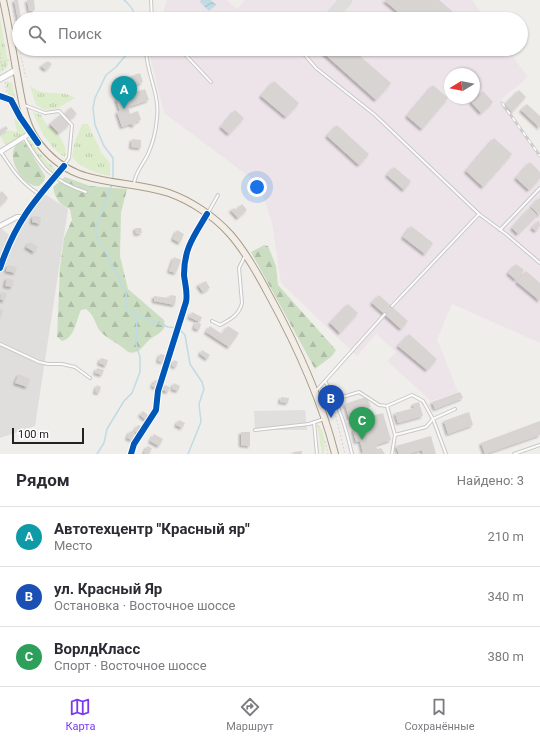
<!DOCTYPE html>
<html lang="ru">
<head>
<meta charset="utf-8">
<style>
	body { margin:0; font-family:Roboto,sans-serif; background:#f7f7f7; color:#2b2b33 }
	.compass { position:absolute; left:444px; top:68px; width:36px; height:36px; border-radius:50%; background:#fff; box-shadow:0 1px 3px #0004; rotate:260deg }
	.scale { position:absolute; left:12px; bottom:10px; width:72px; box-sizing:border-box; padding-left:4px; border:2px solid #222; border-top:0; font-size:11px; line-height:14px; white-space:nowrap; color:#222; -webkit-text-stroke:3px #fff; paint-order:stroke }
	.you { position:absolute; left:257px; top:187px; width:14px; height:14px; margin:-10px; border:3px solid #fff; border-radius:50%; background:#1a73e8; box-shadow:0 0 0 6px #1a73e833 }
	.badge { display:grid; place-items:center; width:26px; height:26px; border-radius:50%; background:#7c3aed; color:#fff; font-size:13px; font-weight:700 }
	.pin { position:absolute; translate:-50% -33px; filter:drop-shadow(0 1px 2px #0008) }
	.pin::after { content:''; position:absolute; top:21px; width:14px; height:12px; background:inherit; clip-path:polygon(0 0,100% 0,50% 100%) }
	.list { margin:0; padding:0; list-style:none }
	h2 { display:flex; justify-content:space-between; align-items:center; height:52px; margin:0; padding:0 16px; font-size:17px }
	h2 small { font-size:13px; font-weight:400; color:#7c7c81 }
	.list li { display:grid; grid-template-columns:26px 1fr auto; gap:12px; align-items:center; box-sizing:border-box; height:60px; padding:0 16px; border-top:1px solid #e1e1e2 }
	.list b { display:block; font-size:15px; white-space:nowrap }
	.list p { margin:0; font-size:13px; white-space:nowrap; color:#7c7c81 }
	.list em { font-size:13px; font-style:normal; color:#7c7c81 }
	.icon { flex:none; width:22px; height:22px; fill:none; stroke:currentColor; stroke-width:2; stroke-linecap:round; stroke-linejoin:round }
	.map { position:relative; flex:none; width:540px; height:454px; overflow:hidden }
	.search { position:absolute; background:#fff; box-shadow:0 1px 3px #0004; left:12px; right:12px; top:12px; height:44px; display:flex; align-items:center; gap:10px; box-sizing:border-box; padding:0 14px; border-radius:22px; color:#7c7c81; font-size:15px }
	.sheet { height:232px; background:#fff }
	nav { display:flex; justify-content:space-around; align-items:center; box-sizing:border-box; height:56px; border-top:1px solid #e1e1e2; background:#fff; font-size:11px; color:#7c7c81 }
	nav a { display:grid; justify-items:center; gap:2px }
	nav .on { color:#7c3aed }
	.map>svg:first-child { display:block }
	.residential { fill:#dfdedc }
	.industrial { fill:#ede4e9; fill-rule:evenodd }
	.grass { fill:url(#grass-tufts) }
	.forest { fill:url(#forest-firs) }
	.parking { fill:#e0dfde }
	.water { fill:url(#water-waves) }
	.lines { fill:none; stroke-linecap:round; stroke-linejoin:round }
	.stream { stroke:#bfdbe3; stroke-width:1.5 }
	.taxiway { stroke:#dedddc; stroke-width:13 }
	.building { fill:#d7d4d2; filter:url(#shadow) }
	.service-casing { stroke:#c9c8c7; stroke-width:4 }
	.minor-casing { stroke:#c9c8c7; stroke-width:6 }
	.tertiary-casing { stroke:#c9c8c7; stroke-width:7 }
	.primary-casing { stroke:#a79c86; stroke-width:8 }
	.path { stroke:#dccecd; stroke-width:1; stroke-dasharray:2 2; stroke-linecap:butt }
	.service { stroke:#fdfcfc; stroke-width:2 }
	.minor { stroke:#fdfcfc; stroke-width:4 }
	.tertiary { stroke:#fdfcfc; stroke-width:5 }
	.primary { stroke:#f3ede7; stroke-width:6 }
	.rail-casing { stroke:#ccc; stroke-width:3 }
	.rail { stroke:#fff; stroke-width:1.5; stroke-dasharray:4.5; stroke-linecap:butt }
	.cycleway-casing { stroke:#fff; stroke-width:8 }
	.cycleway { stroke:#0057b8; stroke-width:6 }
</style>
</head>
<body>
<div class="map">
<svg width="540" height="454" viewBox="0 0 540 454">
	<defs>
		<pattern id="grass-tufts" width="24" height="20" patternUnits="userSpaceOnUse"><rect width="24" height="20" fill="#ddeccb"/><path d="M3 7l-1-3M5 7V3M7 7l1-3M15 17l-1-3M17 17v-4M19 17l1-3" fill="none" stroke="#bdcaae"/></pattern>
		<pattern id="forest-firs" width="22" height="20" patternUnits="userSpaceOnUse"><rect width="22" height="20" fill="#cbdec1"/><path d="M5 1l3.5 6h-7zM16 11l3.5 6h-7z" fill="#aebea6"/></pattern>
		<pattern id="water-waves" width="16" height="10" patternUnits="userSpaceOnUse"><rect width="16" height="10" fill="#bfdbe3"/><path d="M0 5q4-4 8 0t8 0" fill="none" stroke="#a4bcc2"/></pattern>
		<filter id="shadow"><feDropShadow dx="-2" dy="2" stdDeviation="1" flood-color="#0004"/></filter>
	</defs>
	<rect width="100%" height="100%" fill="#f0eeeb"/>
	<path class="residential" d="M40,191L68,209L35,426L0,438V227L11,237Z"/>
	<g class="industrial">
		<path d="M167,0H227L237,9L245,0H472L486,19H161Z"/>
		<path d="M151,49H507L528,77L501,100L540,154V343L452,304L437,339L458,392L431,401L387,361L396,352L376,334L357,356L281,283L272,223L259,184L164,113L149,53ZM450,74H474V98H450Z"/>
	</g>
	<g class="grass">
		<path d="M0,18L8,63L6,68L0,73Z"/>
		<path d="M6,81L12,83L15,99L8,95Z"/>
		<path d="M30,86C47,99 60,88 75,98L58,108L45,110L36,105Z"/>
		<path d="M33,112L40,114L48,127H52C59,135 68,146 65,157C49,148 39,128 33,112Z"/>
		<path d="M18,118L24,125L25,133L6,145L0,136L9,130L15,132L17,131L14,119Z"/>
		<path d="M82,124H88L101,152L110,163V176C98,174 80,168 72,157L75,141Z"/>
		<path d="M27,140H32L38,152L57,171L56,175C42,171 34,151 27,140Z"/>
		<path d="M317,424C326,431 325,446 324,454H322Z"/>
	</g>
	<g class="forest">
		<path d="M22,141L25,143L45,176L44,181L39,186C22,188 0,150 22,141Z"/>
		<path d="M65,177L90,186L127,189L121,213L120,256L128,289L164,320L165,326C161,335 154,335 148,341C142,347 138,355 128,352C120,344 109,340 102,333C94,325 97,318 86,309L81,310C76,320 75,338 62,341L57,337L60,268L64,238L72,220L70,209C60,205 55,199 53,187Z"/>
		<path d="M264,245L268,246L276,266L278,285L336,350L332,356L315,369L251,252Z"/>
	</g>
	<path class="parking" d="M305,410L307,430H255L254,411Z"/>
	<path class="water" d="M201,0H211L216,5L209,11L200,2Z"/>
	<g class="lines">
		<g class="stream">
			<path d="M124,0C130,5 136,11 134,19"/>
			<path d="M113,181V158L104,146L95,125L93,108L95,98L106,75L116,67L126,55L127,49"/>
			<path d="M137,315L168,327L178,328L185,335L190,364L202,382L204,389L199,404L201,422L188,454"/>
			<path d="M97,454L104,443L107,429L124,401L132,393L140,372V357L136,344L137,315L127,309L126,293L106,252L98,241L95,229L112,184"/>
		</g>
		<path class="taxiway" d="M329,19L346,0"/>
	</g>
	<g class="building">
		<path d="M14,0H18L21,19H19V24Z"/>
		<path d="M27,0H34L35,10L29,11Z"/>
		<path d="M384,0H439L458,16L456,19H406Z"/>
		<path d="M319,49H352L391,83L376,100Z"/>
		<path d="M48,61L52,64L46,70L41,66Z"/>
		<path d="M140,73L143,82L132,86L129,77Z"/>
		<path d="M274,81L299,103L286,117L261,96Z"/>
		<path d="M433,85L448,98L422,129L407,116Z"/>
		<path d="M145,89L149,100L128,107L130,114L138,111L141,120L136,122L134,126L130,124L122,127L117,112L120,111L116,99Z"/>
		<path d="M519,90L526,97L512,112L505,104Z"/>
		<path d="M483,91L493,102L481,113L471,102Z"/>
		<path d="M527,104L540,116V128L521,110Z"/>
		<path d="M71,107L77,114L67,121L70,124L59,133L50,124L60,115L62,117Z"/>
		<path d="M235,110L244,118L229,134L221,127Z"/>
		<path d="M337,125L369,154L359,165L327,136Z"/>
		<path d="M6,126L8,129L0,134V130Z"/>
		<path d="M494,138L512,154L483,187L466,171Z"/>
		<path d="M132,139L141,140V148L131,147Z"/>
		<path d="M530,162L540,172V178L529,190L516,178Z"/>
		<path d="M394,167L411,181L404,190L387,175Z"/>
		<path d="M2,191L8,198L0,206V193Z"/>
		<path d="M540,197V214L539,215L531,207Z"/>
		<path d="M242,204L247,210L238,218L231,210L234,208L236,210Z"/>
		<path d="M530,208L537,215L518,234L512,228Z"/>
		<path d="M33,216L41,217L40,224L32,222Z"/>
		<path d="M539,220L540,226L536,231L532,228Z"/>
		<path d="M411,226L433,243L425,254L403,237Z"/>
		<path d="M135,228H141L142,233L136,234Z"/>
		<path d="M177,230L184,234L180,243L173,239Z"/>
		<path d="M30,242L38,247L34,252L26,247Z"/>
		<path d="M174,257L181,260L176,273L169,271Z"/>
		<path d="M516,264L524,270L516,280L508,273Z"/>
		<path d="M8,265L17,267L15,273L6,271Z"/>
		<path d="M526,271L540,283V301L517,282Z"/>
		<path d="M7,278L14,280L12,287L5,286Z"/>
		<path d="M206,281L210,288L203,292L198,285Z"/>
		<path d="M1,292L7,293L4,301L0,299Z"/>
		<path d="M170,295L176,296L175,305L154,301V296L169,298Z"/>
		<path d="M379,295L408,321L401,329L372,303Z"/>
		<path d="M348,304L358,313L340,333L330,323Z"/>
		<path d="M0,309L3,310L1,316H0Z"/>
		<path d="M192,312L202,317L200,322L189,317Z"/>
		<path d="M196,322L201,324L199,330L194,328Z"/>
		<path d="M210,326L222,334L228,326L239,333L229,347L206,332Z"/>
		<path d="M409,334L437,359L427,370L398,346Z"/>
		<path d="M202,350L210,355L207,359L200,354Z"/>
		<path d="M160,354L165,355L163,362L158,361Z"/>
		<path d="M101,358L108,360L106,366L99,363Z"/>
		<path d="M174,360L178,362L176,367L172,366Z"/>
		<path d="M97,368L104,370L102,375L95,373Z"/>
		<path d="M19,374L30,379L27,387L15,383Z"/>
		<path d="M155,380L159,381L156,388L152,386Z"/>
		<path d="M174,383L180,386L178,391L172,389Z"/>
		<path d="M97,385L101,387L99,393L95,392Z"/>
		<path d="M164,385L170,387L168,392L162,390Z"/>
		<path d="M460,392L463,398L435,409L432,402Z"/>
		<path d="M281,397L289,398L288,403L280,402Z"/>
		<path d="M363,398H367L371,407H369L371,412L367,413L368,417L383,413L391,440L376,445L377,449L381,448L385,454H360L363,453L360,441L356,442L353,430L356,429L353,417L349,418L345,404Z"/>
		<path d="M419,402L423,416L398,423L395,413L414,408L413,404Z"/>
		<path d="M143,411L149,416L146,420L140,415Z"/>
		<path d="M469,412L473,425L448,434L444,421Z"/>
		<path d="M179,420L185,423L182,428L176,425Z"/>
		<path d="M540,421V435L485,454L481,443Z"/>
		<path d="M138,425L143,427L139,434L134,431Z"/>
		<path d="M130,431L135,433L132,440L127,438Z"/>
		<path d="M241,432H250V446L241,445Z"/>
		<path d="M154,434L163,439L159,446L150,441Z"/>
		<path d="M431,436L436,454H423L422,450L408,454H399L396,446Z"/>
		<path d="M147,446L152,448L149,454L144,453Z"/>
		<path d="M302,451V454H294L293,452Z"/>
	</g>
	<g class="lines">
		<g class="service-casing">
			<g id="service">
				<path d="M151,0L152,19"/>
				<path d="M12,40L19,39"/>
				<path d="M180,49L211,82"/>
				<path d="M304,49V54L316,68L375,115L479,214"/>
				<path d="M24,105L45,113L59,111L72,125L69,158L64,165"/>
				<path d="M24,137C41,167 52,181 86,192"/>
				<path d="M1,152C12,169 21,183 39,194"/>
				<path d="M134,184C135,172 143,165 148,154C153,143 156,130 157,118C160,94 146,72 146,49"/>
				<path d="M208,213L218,195"/>
				<path d="M500,230L540,188"/>
				<path d="M392,306L479,214L506,234L540,263"/>
				<path d="M212,321L220,325C231,319 239,315 242,303L239,268L245,256"/>
				<path d="M0,344L39,362L48,364H62L75,367L90,378"/>
				<path d="M325,381C339,404 346,428 352,454"/>
				<path d="M316,391L385,314"/>
				<path d="M336,399L359,392L379,405L387,406"/>
				<path d="M314,422L317,454"/>
				<path d="M309,424L324,419"/>
				<path d="M255,430L309,424"/>
				<path d="M395,435L426,427L433,419L446,454"/>
				<path d="M392,454L395,435L387,406L412,395L423,401L433,419L455,409"/>
				<path d="M514,454L540,445"/>
			</g>
		</g>
		<g class="minor-casing">
			<g id="minor">
				<path d="M0,152L32,132"/>
				<path d="M0,226L17,217H22"/>
				<path d="M0,268C15,223 33,202 64,166"/>
				<path d="M131,454L134,444L156,410L158,391L186,302C188,293 185,284 184,275C184,248 194,236 207,214"/>
			</g>
		</g>
		<g class="tertiary-casing">
			<g id="tertiary">
				<path d="M0,79L16,70"/>
				<path d="M0,96L11,100L29,130"/>
			</g>
		</g>
		<g class="primary-casing">
			<path id="primary" d="M3,0C8,23 12,46 16,69C21,94 23,122 38,142C73,190 120,177 169,193C191,201 214,216 230,234C246,252 258,274 269,295C297,346 321,398 335,454"/>
		</g>
		<g class="path">
			<path d="M13,11L17,36"/>
			<path d="M19,49L26,77"/>
			<path d="M0,53L3,72"/>
			<path d="M0,63L9,60"/>
			<path d="M5,82L7,93"/>
			<path d="M333,404L345,454"/>
			<path d="M325,441L328,454"/>
		</g>
		<use href="#service" class="service"/>
		<use href="#minor" class="minor"/>
		<use href="#tertiary" class="tertiary"/>
		<use href="#primary" class="primary"/>
		<g class="rail-casing">
			<path id="rail" d="M502,103L540,156"/>
		</g>
		<use href="#rail" class="rail"/>
		<g class="cycleway-casing">
			<g id="cycleway">
				<path d="M0,96L11,100L20,117L38,143"/>
				<path d="M0,268C15,223 33,202 64,166"/>
				<path d="M131,454L134,444L156,410L158,391L186,302C188,293 185,284 184,275C184,248 194,236 207,214"/>
			</g>
		</g>
		<use href="#cycleway" class="cycleway"/>
	</g>
</svg>
<svg class="compass" viewBox="-18 -18 36 36"><path d="M0-13l5 13h-10z" fill="#e53935"/><path d="M0 13l5-13h-10z" fill="#7c7c81"/></svg>
<div class="scale">100 m</div>
<div class="you"></div>
<div class="pin badge" style="left:124px;top:109px;background:#0f9aa8">A</div>
<div class="pin badge" style="left:331px;top:418px;background:#1a4fb4">B</div>
<div class="pin badge" style="left:362px;top:440px;background:#2e9e5b">C</div>
<div class="search"><svg class="icon" aria-label="search" viewBox="0 0 24 24"><circle cx="10" cy="10" r="6"/><path d="M15 15l6 6"/></svg>Поиск</div>
</div>
<section class="sheet">
<h2>Рядом<small>Найдено: 3</small></h2>
<ul class="list">
<li><span class="badge" style="background:#0f9aa8">A</span><div><b>Автотехцентр &quot;Красный яр&quot;</b><p>Место</p></div><em>210 m</em></li>
<li><span class="badge" style="background:#1a4fb4">B</span><div><b>ул. Красный Яр</b><p>Остановка · Восточное шоссе</p></div><em>340 m</em></li>
<li><span class="badge" style="background:#2e9e5b">C</span><div><b>ВорлдКласс</b><p>Спорт · Восточное шоссе</p></div><em>380 m</em></li>
</ul>
</section>
<nav>
<a class="on"><svg class="icon" aria-label="map" viewBox="0 0 24 24"><path d="M3 6l6-2 6 2 6-2v14l-6 2-6-2-6 2zM9 4v14M15 6v14"/></svg>Карта</a>
<a><svg class="icon" aria-label="directions" viewBox="0 0 24 24"><path d="M12 3l9 9-9 9-9-9zM9 14v-3h6M13 9l2 2-2 2"/></svg>Маршрут</a>
<a><svg class="icon" aria-label="saved" viewBox="0 0 24 24"><path d="M7 4h10v16l-5-4-5 4z"/></svg>Сохранённые</a>
</nav>
</body>
</html>
